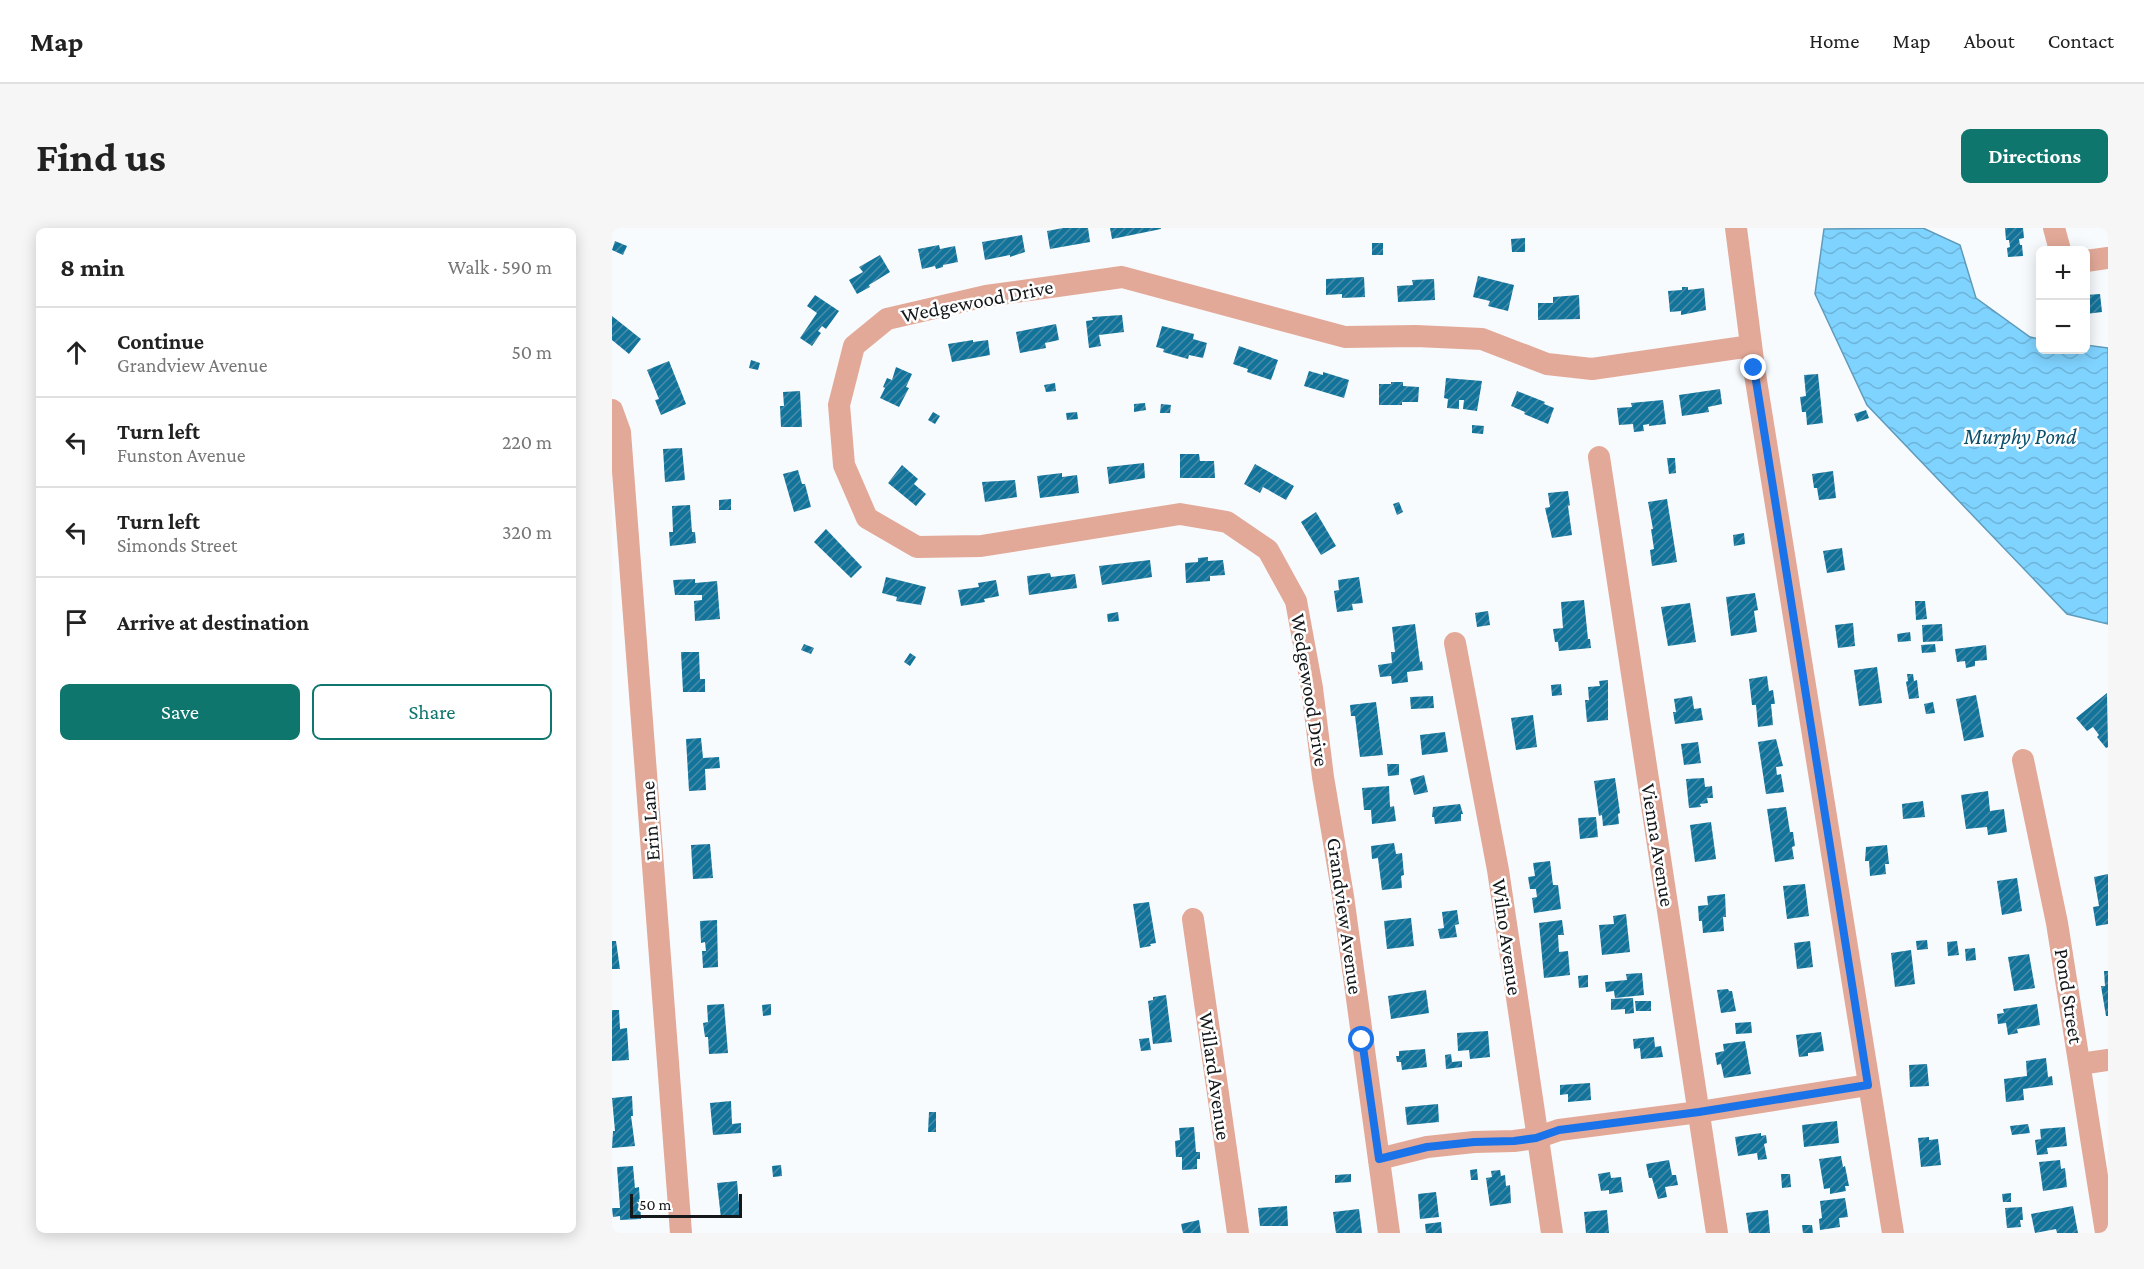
<!DOCTYPE html>
<html lang="en">
<head>
<meta charset="utf-8">
<style>
	body { margin:0; font-family:"Crimson Pro",serif; background:#f6f6f6; color:#222 }
	.controls { position:absolute; right:18px; top:18px; display:grid; overflow:hidden; border-radius:9px; box-shadow:0 3px 15px #0003 }
	.controls button { width:54px; height:54px; display:grid; place-items:center; padding:0; border:0; border-bottom:2px solid #e0e0e0; background:#fff; color:#222; font:30px sans-serif }
	.scale { position:absolute; left:18px; bottom:15px; width:112px; box-sizing:border-box; padding-left:6px; border:3px solid #14181a; border-top:0; font-size:16px; line-height:21px; white-space:nowrap; color:#14181a; -webkit-text-stroke:4px #fff; paint-order:stroke }
	.stop { position:absolute; width:18px; height:18px; margin:-14px; border:4px solid #1a73e8; border-radius:50%; background:#fff }
	.stop.end { background:#1a73e8; border-color:#fff; box-shadow:0 2px 6px #0008 }
	.list { margin:0; padding:0; list-style:none }
	h2 { display:flex; justify-content:space-between; align-items:center; height:78px; margin:0; padding:0 24px; font-size:26px }
	h2 small { font-size:20px; font-weight:400; color:#767676 }
	.list li { display:grid; grid-template-columns:39px 1fr auto; gap:18px; align-items:center; box-sizing:border-box; height:90px; padding:0 24px; border-top:2px solid #e0e0e0 }
	.list b { display:block; font-size:22px; white-space:nowrap }
	.list p { margin:0; font-size:20px; white-space:nowrap; color:#767676 }
	.list em { font-size:20px; font-style:normal; color:#767676 }
	.actions { display:flex; gap:12px; padding:18px 24px }
	.actions a { flex:1; padding:14px 0; border:2px solid #0f766e; border-radius:9px; text-align:center; font-size:21px; color:#0f766e }
	.actions .main { background:#0f766e; color:#fff }
	.icon { flex:none; width:33px; height:33px; fill:none; stroke:currentColor; stroke-width:2; stroke-linecap:round; stroke-linejoin:round }
	.map { position:relative; flex:none; width:1496px; height:1005px; overflow:hidden; border-radius:9px }
	header { display:flex; align-items:center; gap:36px; box-sizing:border-box; height:84px; padding:0 30px; background:#fff; border-bottom:2px solid #e0e0e0 }
	header strong { font-size:28px }
	nav { display:flex; gap:33px; margin-inline-start:auto; font-size:21px }
	.intro { display:flex; align-items:center; justify-content:space-between; box-sizing:border-box; height:144px; padding:0 36px }
	h1 { margin:0; font-size:42px }
	.button { padding:15px 27px; border-radius:9px; background:#0f766e; color:#fff; font-size:21px; font-weight:700 }
	main { display:flex; gap:36px; padding:0 36px }
	aside { flex:1; background:#fff; border-radius:9px; box-shadow:0 3px 15px #0003 }
	.map>svg:first-child { display:block }
	.water { fill:url(#water-waves); stroke:#5f9bba; stroke-width:1.5 }
	.building { fill:url(#building-hatch) }
	.lines { fill:none; stroke-linecap:round; stroke-linejoin:round }
	.minor { stroke:#e3a998; stroke-width:22 }
	.route { stroke:#1a73e8; stroke-width:8 }
	.labels { text-anchor:middle; stroke-width:5; stroke-linejoin:round; paint-order:stroke }
	.street-label { font-size:21px; fill:#14181a; stroke:#fff }
	.water-label { font-size:22px; font-style:italic; fill:#0a506d; stroke:#fff }
</style>
</head>
<body>
<header>
<strong>Map</strong>
<nav><a>Home</a><a>Map</a><a>About</a><a>Contact</a></nav>
</header>
<div class="intro"><h1>Find us</h1><a class="button">Directions</a></div>
<main>
<aside>
<h2>8 min<small>Walk · 590 m</small></h2>
<ul class="list">
<li><svg class="icon" aria-label="ahead" viewBox="0 0 24 24"><path d="M12 20V5M6 11l6-6 6 6"/></svg><div><b>Continue</b><p>Grandview Avenue</p></div><em>50 m</em></li>
<li><svg class="icon" aria-label="left" viewBox="0 0 24 24"><path d="M17 20v-9H6M10 6l-5 5 5 5"/></svg><div><b>Turn left</b><p>Funston Avenue</p></div><em>220 m</em></li>
<li><svg class="icon" aria-label="left" viewBox="0 0 24 24"><path d="M17 20v-9H6M10 6l-5 5 5 5"/></svg><div><b>Turn left</b><p>Simonds Street</p></div><em>320 m</em></li>
<li><svg class="icon" aria-label="arrive" viewBox="0 0 24 24"><path d="M6 21V4h12l-3 4 3 4H6"/></svg><div><b>Arrive at destination</b></div></li>
</ul>
<div class="actions"><a class="main">Save</a><a>Share</a></div>
</aside>
<div class="map">
<svg width="1496" height="1005" viewBox="0 0 1496 1005">
	<defs>
		<pattern id="water-waves" width="16" height="10" patternUnits="userSpaceOnUse" patternTransform="scale(1.5)"><rect width="16" height="10" fill="#7fd3ff"/><path d="M0 5q4-4 8 0t8 0" fill="none" stroke="#6db4da"/></pattern>
		<pattern id="building-hatch" width="6" height="6" patternUnits="userSpaceOnUse" patternTransform="scale(1.5)"><rect width="6" height="6" fill="#12739b"/><path d="M-1 1l2-2M0 6l6-6M5 7l2-2" fill="none" stroke="#4c8ca6"/></pattern>
	</defs>
	<rect width="100%" height="100%" fill="#f8fbfe"/>
	<path class="water" d="M1311,0L1348,17L1364,70L1418,109L1428,111V122H1474V117L1496,120V396L1455,386L1255,177L1203,66L1212,1Z"/>
	<g class="building">
		<path d="M451,0H476L478,14L438,21L435,3Z"/>
		<path d="M498,0H549V1L500,11Z"/>
		<path d="M1393,0H1411L1412,10L1407,11L1408,17H1410L1411,28L1396,29L1395,20L1398,19L1397,12H1394Z"/>
		<path d="M410,7L413,24L398,29V27L373,32L370,14Z"/>
		<path d="M913,10V24H900L899,11Z"/>
		<path d="M3,13L15,18L11,27L0,22Z"/>
		<rect x="760" y="15" width="11" height="12"/>
		<path d="M327,17L328,21L343,18L346,34L331,37V39L324,41L323,38L310,41L306,21Z"/>
		<path d="M268,27L278,44L257,57L258,59L245,66L237,52L251,44L247,39Z"/>
		<path d="M866,48L902,57L896,83L876,78L878,73L861,69Z"/>
		<path d="M752,49L753,69L730,70V66L714,67V51Z"/>
		<path d="M822,51L823,72L786,74L785,58L801,57L800,52Z"/>
		<path d="M1070,59H1076V62L1092,60L1094,82L1069,87V83L1058,84L1056,63L1070,62Z"/>
		<path d="M1488,66L1490,84L1474,86V67Z"/>
		<path d="M203,67L227,83L214,101L210,98L206,103L209,105L200,118L188,110L205,85L195,78Z"/>
		<path d="M967,67L968,91L926,92V75H941V69Z"/>
		<path d="M510,87L512,104L487,107L489,118L477,120L474,93L481,92L480,89Z"/>
		<path d="M0,88L29,111L17,126L0,112Z"/>
		<path d="M444,96L447,112L433,115L434,120L408,125L404,104Z"/>
		<path d="M550,98L582,106L581,111L595,115L591,130L577,127L576,131L551,124L552,121L544,119Z"/>
		<path d="M361,112V114L376,112L378,127L340,134L336,116Z"/>
		<path d="M627,118L666,132L659,152L635,144L636,141L621,136Z"/>
		<path d="M139,132L148,135L146,142L137,140Z"/>
		<path d="M57,133L74,176L49,187L43,172L47,171L35,142Z"/>
		<path d="M284,139L300,146L294,159L297,160L287,179L268,170L273,160L271,159L275,150L280,152Z"/>
		<path d="M697,143L711,147V144L737,152L732,170L692,158Z"/>
		<path d="M1206,146L1211,195L1195,197L1194,184H1190L1188,169L1194,168L1192,147Z"/>
		<path d="M834,150L870,153L865,183L851,181L852,172H847V181L835,180L836,171L832,170Z"/>
		<path d="M779,154H791V158L807,159L806,174H790V177H767V156H779Z"/>
		<path d="M443,155L444,163L434,164L432,157Z"/>
		<path d="M1108,161L1110,176L1096,179L1097,184L1070,188L1067,167Z"/>
		<path d="M188,163L190,199H169L168,178H172L171,164Z"/>
		<path d="M905,163L933,174L932,176L942,180L936,196L912,186L913,184L899,178Z"/>
		<path d="M1051,172L1054,196L1037,198V196L1031,197L1032,203L1022,204L1021,196L1007,197L1005,180L1020,179L1019,175Z"/>
		<path d="M533,175L534,182L522,184V176Z"/>
		<path d="M549,176L559,177L558,185H548Z"/>
		<path d="M1254,182L1257,190L1245,194L1242,186Z"/>
		<path d="M321,184L328,188L323,196L316,192Z"/>
		<path d="M465,184L466,191L455,192L454,185Z"/>
		<path d="M860,197L872,198L871,206L860,205Z"/>
		<path d="M70,220L73,252L53,254L51,221Z"/>
		<path d="M568,226H587L588,233H602L603,250H568Z"/>
		<path d="M1055,230H1063L1064,245L1057,246Z"/>
		<path d="M532,235L533,250L497,256L495,239Z"/>
		<path d="M643,236L682,258L674,272L651,259L648,265L632,256Z"/>
		<path d="M290,237L306,251L302,256L314,266L304,278L276,255Z"/>
		<path d="M186,242L190,256H193L199,279L182,284L171,246Z"/>
		<path d="M1221,243L1224,270L1207,272L1205,260H1202L1200,246Z"/>
		<path d="M450,245V249L465,247L467,265L428,270L425,248Z"/>
		<path d="M403,252L405,269L373,274L370,254Z"/>
		<path d="M956,263L958,277L956,278L960,307L940,310L933,280L938,279L936,265Z"/>
		<path d="M119,271V282H107V272Z"/>
		<path d="M1055,271L1065,334L1040,338L1038,322L1042,321L1039,301H1041L1036,274Z"/>
		<path d="M787,274L791,284L785,287L781,276Z"/>
		<path d="M78,277L80,304H83L84,315L58,318L57,304H61L60,278Z"/>
		<path d="M704,284L724,318L709,327L689,294Z"/>
		<path d="M214,301L250,339L239,350L202,314Z"/>
		<path d="M1132,305L1133,316L1122,318L1121,307Z"/>
		<path d="M1230,320L1233,342L1215,345L1211,323Z"/>
		<path d="M596,329V333L611,332L613,347L598,348V353L574,355L573,335L586,334V330Z"/>
		<path d="M538,332L540,349L490,357L487,338Z"/>
		<path d="M438,345L439,349L463,346L465,360L417,367L415,348Z"/>
		<path d="M274,349L314,359L309,377L284,373L285,369L270,365Z"/>
		<path d="M747,349L751,375L740,376L741,382L725,384L722,363L727,362L726,352Z"/>
		<path d="M83,351V355L105,353L108,391L83,393L82,373L90,372V367H63L61,352Z"/>
		<path d="M384,352L387,368L372,371L373,374L349,378L346,362L367,359L366,355Z"/>
		<path d="M1143,365L1146,382L1142,383L1145,404L1119,408L1114,369Z"/>
		<path d="M972,372L976,411H978L979,420L947,423L946,414H943L941,401L951,400L949,374Z"/>
		<path d="M1303,373H1313L1315,391L1304,392Z"/>
		<path d="M1078,375L1084,414L1056,418L1049,379Z"/>
		<path d="M876,383L878,397L865,399L863,385Z"/>
		<path d="M506,384L507,393L496,394L495,386Z"/>
		<path d="M1241,395L1243,418L1226,420L1223,397Z"/>
		<path d="M803,396L808,434L810,433L811,442L795,444L796,454L780,456L779,448L768,449L766,437L780,435L779,424H783L780,399Z"/>
		<path d="M1330,396L1331,413L1311,414L1310,397Z"/>
		<path d="M1298,404L1299,413L1286,414L1285,406Z"/>
		<path d="M192,416L202,420L199,426L189,422Z"/>
		<path d="M1323,416L1324,424L1310,425L1309,417Z"/>
		<path d="M1374,417L1375,432L1363,433V438L1354,440L1353,433L1345,434L1343,421Z"/>
		<path d="M69,424H87L88,451H93V464H71Z"/>
		<path d="M298,425L304,429L298,438L292,434Z"/>
		<path d="M1265,439L1270,475L1247,478L1242,442Z"/>
		<path d="M1295,446H1301L1302,453L1305,452L1307,470L1297,471L1294,454L1296,453Z"/>
		<path d="M1155,448L1157,463L1161,462L1163,476H1159L1161,497L1146,499L1144,477H1140L1137,451Z"/>
		<path d="M996,452V492L975,494L973,472H977L976,459L988,458L987,453Z"/>
		<path d="M949,456L950,467L940,468L939,457Z"/>
		<path d="M1495,465L1496,519L1494,520L1485,509L1487,507L1481,499L1475,503L1464,490Z"/>
		<path d="M1364,467L1372,509L1352,513L1344,471Z"/>
		<path d="M821,468L822,480L799,481L798,469Z"/>
		<path d="M1080,468L1082,481L1089,480L1091,492L1063,496L1061,484H1064L1062,471Z"/>
		<path d="M764,474L771,527L748,529L743,488H739L738,477Z"/>
		<path d="M1321,474L1323,485L1314,486L1312,476Z"/>
		<path d="M921,487L925,519L904,522L899,490Z"/>
		<path d="M833,504L836,524L810,527L808,507Z"/>
		<path d="M89,510L91,530L107,529L108,540L93,541L94,562L77,563L74,511Z"/>
		<path d="M1164,511L1171,538L1164,539L1165,547L1169,546L1172,564L1154,566L1146,514Z"/>
		<path d="M1086,514L1089,535L1072,537L1069,516Z"/>
		<path d="M775,536H787V547L776,548Z"/>
		<path d="M812,547L816,564L802,567L798,551Z"/>
		<path d="M1003,550L1008,585L1006,586L1007,596L991,598L990,587L987,588L982,553Z"/>
		<path d="M1092,550L1093,559L1100,558L1101,570H1095L1096,575L1088,576L1089,579L1077,580L1074,551Z"/>
		<path d="M777,558L778,579L782,578L784,593L760,596L759,582H752L750,560Z"/>
		<path d="M1376,563L1378,583L1392,581L1395,604L1376,607L1375,599L1354,601L1349,567Z"/>
		<path d="M1311,573L1313,589L1291,591L1290,576Z"/>
		<path d="M848,576L851,586H849V593L823,596L822,589H820L821,579Z"/>
		<path d="M1174,579L1178,604H1181L1183,618L1180,619L1182,631L1163,634L1155,581Z"/>
		<path d="M984,589L986,609L968,611L966,590Z"/>
		<path d="M1099,594L1104,631L1083,634L1078,597Z"/>
		<path d="M782,615L784,626L790,625L792,647L789,648L790,660L770,662L766,630L760,631L759,618Z"/>
		<path d="M98,616L101,650L81,651L79,617Z"/>
		<path d="M1275,617L1277,636H1273L1274,646L1258,648L1257,633H1253L1254,619Z"/>
		<path d="M938,633L941,657H946L949,681L922,685L920,670L925,669L924,661H918L916,649L923,648L921,635Z"/>
		<path d="M1496,646V696L1484,698L1481,679L1487,678L1482,649Z"/>
		<path d="M1405,650L1410,683L1390,687L1385,653Z"/>
		<path d="M1193,656L1197,688L1175,691L1171,658Z"/>
		<path d="M1113,666L1114,689H1111L1112,703L1091,705L1090,693H1087L1086,678L1096,677L1095,668Z"/>
		<path d="M537,674L544,715L538,716L539,718L528,720L521,676Z"/>
		<path d="M845,682L847,696L843,697L845,709L828,711L826,701L832,700L830,684Z"/>
		<path d="M1014,686L1018,724L990,727L987,697L1002,696L1001,688Z"/>
		<path d="M799,690L802,718L775,721L772,693Z"/>
		<path d="M105,692L106,739L91,740L90,723H94L93,714L89,715L88,693Z"/>
		<path d="M950,692L952,707H946L947,724L956,723L958,747L932,750L927,695Z"/>
		<path d="M1315,712L1316,721L1305,722L1304,713Z"/>
		<path d="M0,713H4L8,741H0Z"/>
		<path d="M1198,713L1201,739L1185,741L1182,715Z"/>
		<path d="M1345,713L1347,727L1336,728L1335,714Z"/>
		<path d="M1363,720L1364,732L1354,733L1353,721Z"/>
		<path d="M1299,722L1303,756L1283,759L1279,725Z"/>
		<path d="M1417,726L1423,760L1402,763L1396,729Z"/>
		<path d="M1492,743H1496V788H1494L1489,758H1493Z"/>
		<path d="M1030,745L1032,767L1003,770L1002,763L994,764L993,754L1015,752L1014,746Z"/>
		<path d="M976,747V759L967,760L966,748Z"/>
		<path d="M1116,761L1117,763H1120L1124,783L1109,785L1105,762Z"/>
		<path d="M814,762L817,785L779,791L776,768Z"/>
		<path d="M554,767L560,814L541,816L536,773L541,772V769Z"/>
		<path d="M1021,770L1022,785L1013,786V781L999,782V771Z"/>
		<path d="M1023,773H1039V783H1024Z"/>
		<path d="M112,776L116,825L97,826L96,809H93L91,795L96,794L95,777Z"/>
		<path d="M159,776V787L151,788L150,777Z"/>
		<path d="M1425,776L1428,797L1405,801L1406,805L1396,807L1394,795L1386,796L1385,786L1392,785L1391,781Z"/>
		<path d="M0,782H7L8,801L15,800L17,832L0,833Z"/>
		<path d="M1139,794L1140,805L1124,806L1123,795Z"/>
		<path d="M876,803L878,829L858,831L857,822L846,823L845,805Z"/>
		<path d="M1209,804L1212,823L1196,825V828L1187,829L1184,807Z"/>
		<path d="M1042,809L1043,819L1049,818L1051,829L1029,831L1028,820L1022,821L1021,811Z"/>
		<path d="M537,810L539,822L529,823L527,811Z"/>
		<path d="M1133,813L1139,846L1112,850L1109,836L1105,837L1103,825L1112,823L1111,816Z"/>
		<path d="M813,821L815,839L790,842L789,834H785L784,828H787V823Z"/>
		<path d="M839,826L840,834L850,833V839L834,841L833,827Z"/>
		<path d="M1434,830L1436,849L1440,848L1441,857L1411,861L1412,872L1394,874L1392,851L1415,848L1414,833Z"/>
		<path d="M1315,836L1317,858L1298,859L1297,837Z"/>
		<path d="M978,855L979,872L956,874V866L948,867V857Z"/>
		<path d="M20,868L21,888H19L23,918L0,920L1,903H3L0,870Z"/>
		<path d="M119,873L120,896L129,895V905L101,907L98,875Z"/>
		<path d="M826,876L827,894L795,897L793,879Z"/>
		<path d="M317,884H324V904H316Z"/>
		<path d="M1225,893L1227,915L1192,919L1190,897Z"/>
		<path d="M1416,896L1418,905L1400,907L1398,898Z"/>
		<path d="M582,899L584,924H588V931H585V941L570,942V929H564L563,913L568,912L567,900Z"/>
		<path d="M1453,899L1455,918L1435,920L1436,926L1425,927L1423,912L1429,911L1428,901Z"/>
		<path d="M1149,905V908L1154,907L1155,915L1152,916L1155,931L1146,932L1145,925L1126,928L1123,909Z"/>
		<path d="M1317,909V912L1326,911L1329,937L1309,939L1306,910Z"/>
		<path d="M1229,928L1231,939L1233,938L1237,958H1233L1234,963L1218,966V960L1212,961L1207,931Z"/>
		<path d="M1057,932L1060,947H1064L1066,957L1053,959L1055,969L1046,971L1040,950H1037L1034,936Z"/>
		<path d="M1448,932L1449,941L1453,940L1455,959L1431,963L1427,934Z"/>
		<path d="M169,937L170,948L161,949L160,938Z"/>
		<path d="M21,938L23,960L27,959L29,991L8,992V988L1,989L0,980H8L5,939Z"/>
		<path d="M865,941L866,952H859L858,942Z"/>
		<path d="M888,942L889,948L893,947L894,958L898,957L899,975L878,978L874,950L880,949L879,943Z"/>
		<path d="M998,944L999,950L1009,949L1011,964L997,966V962L989,963L986,946Z"/>
		<path d="M739,946V954L723,955V947Z"/>
		<path d="M1169,946H1178L1179,959L1170,960Z"/>
		<path d="M125,953L128,988L109,990L105,955Z"/>
		<path d="M824,964L827,989L808,991L806,966Z"/>
		<path d="M1399,965V974H1391L1390,966Z"/>
		<path d="M1233,970L1236,989L1227,990L1228,999L1208,1002L1207,991L1210,990L1208,973Z"/>
		<path d="M675,978L676,998H648L646,980Z"/>
		<path d="M1461,978L1466,1005H1445L1444,1001L1423,1005L1419,986Z"/>
		<path d="M1410,979L1411,992H1408L1409,999L1395,1000L1393,980Z"/>
		<path d="M747,981L750,1005H724L721,984Z"/>
		<path d="M995,982L997,1005H974L972,984Z"/>
		<path d="M1156,982L1158,1005H1137L1134,985Z"/>
		<path d="M587,992L589,1005H571L569,996Z"/>
		<path d="M829,994L830,1005H814L813,996Z"/>
		<path d="M1190,997H1200L1201,1005H1191Z"/>
	</g>
	<g class="lines">
		<g class="minor">
			<path d="M1124,0L1142,140L1281,1005"/>
			<path d="M1442,0L1448,22"/>
			<path d="M1474,33L1496,30"/>
			<path d="M0,182L8,204L69,1005"/>
			<path d="M987,229L1105,1005"/>
			<path d="M843,415L886,642L940,1005"/>
			<path d="M1411,532L1445,695L1494,1005"/>
			<path d="M581,691L626,1005"/>
			<path d="M1468,836L1496,832"/>
			<path d="M767,931L815,919L862,914L902,913L924,910L947,902L1087,884L1256,857"/>
			<path d="M777,1005L731,668L711,549L700,460L684,373L656,322L615,294L568,286L369,318L305,319L255,290L232,237L227,177L242,118L275,91L374,68L510,49L733,109L804,108L870,111L935,136L980,141L1139,118"/>
		</g>
	</g>
	<g class="lines">
		<path class="route" d="M750,812L767,931L815,919L862,914L902,913L924,910L947,902L1087,884L1256,857L1142,140"/>
	</g>
	<g class="labels">
		<g class="street-label">
			<text transform="translate(365 73) rotate(-11)" y="7">Wedgewood Drive</text>
			<text transform="translate(698 462) rotate(81)" y="7">Wedgewood Drive</text>
			<text transform="translate(38 593) rotate(-94)" y="7">Erin Lane</text>
			<text transform="translate(1046 617) rotate(81)" y="7">Vienna Avenue</text>
			<text transform="translate(733 688) rotate(82)" y="7">Grandview Avenue</text>
			<text transform="translate(895 709) rotate(82)" y="7">Wilno Avenue</text>
			<text transform="translate(1457 768) rotate(81)" y="7">Pond Street</text>
			<text transform="translate(603 848) rotate(82)" y="7">Willard Avenue</text>
		</g>
		<g class="water-label">
			<text x="1408" y="216">Murphy Pond</text>
		</g>
	</g>
</svg>
<div class="controls">
<button>+</button>
<button>−</button>
</div>
<div class="scale">50 m</div>
<div class="stop" style="left:750px;top:812px"></div>
<div class="stop end" style="left:1142px;top:140px"></div>
</div>
</main>
</body>
</html>
